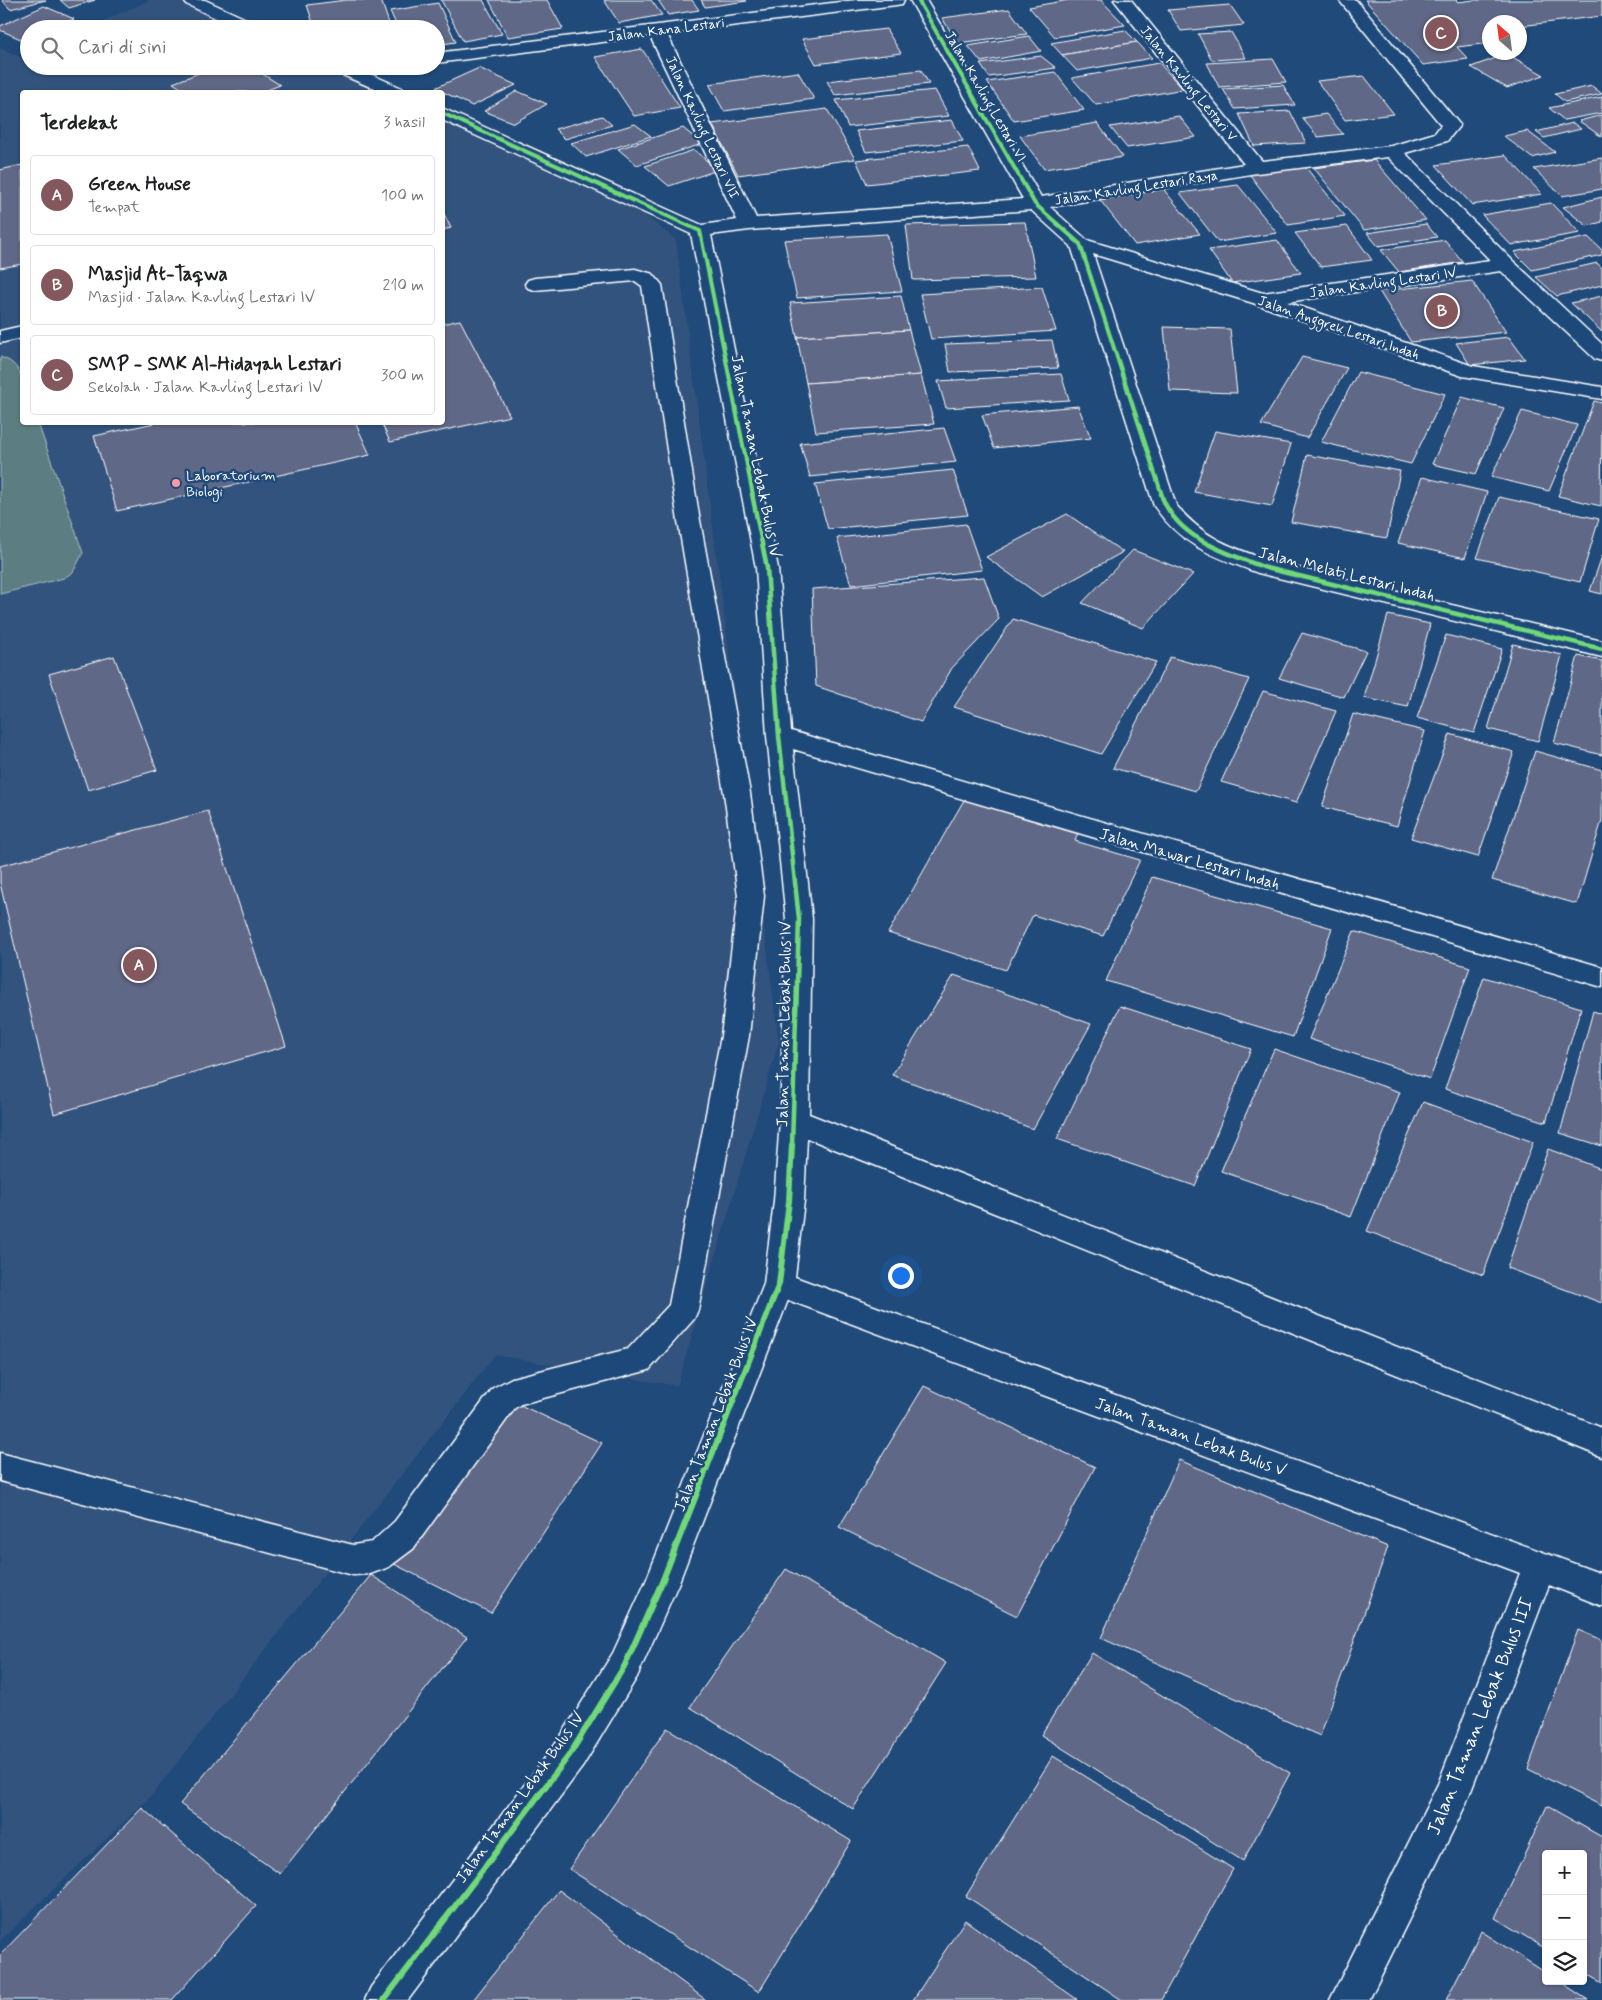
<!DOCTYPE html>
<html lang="id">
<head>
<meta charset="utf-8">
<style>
	body { margin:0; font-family:Mynerve,sans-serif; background:#f6f6f6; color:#202124 }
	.controls { position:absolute; right:15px; bottom:15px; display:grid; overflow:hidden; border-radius:5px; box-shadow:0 1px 4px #0004 }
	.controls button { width:45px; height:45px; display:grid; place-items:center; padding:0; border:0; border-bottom:1px solid #e0e0e0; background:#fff; color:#202124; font:25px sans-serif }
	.compass { position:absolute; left:1482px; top:15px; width:45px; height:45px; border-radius:50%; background:#fff; box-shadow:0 1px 4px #0004; rotate:332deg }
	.you { position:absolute; left:900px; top:1275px; width:18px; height:18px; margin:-12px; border:4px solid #fff; border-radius:50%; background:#1a73e8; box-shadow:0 0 0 8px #1a73e833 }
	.badge { display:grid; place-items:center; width:32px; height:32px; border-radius:50%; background:#84575d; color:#fff; font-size:16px; font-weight:700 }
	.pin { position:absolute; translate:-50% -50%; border:2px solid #fff; box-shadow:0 1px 5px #0006 }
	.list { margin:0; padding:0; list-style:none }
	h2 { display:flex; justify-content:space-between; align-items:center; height:65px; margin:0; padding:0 20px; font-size:21px }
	h2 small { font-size:16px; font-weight:400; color:#757577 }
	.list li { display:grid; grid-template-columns:32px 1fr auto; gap:15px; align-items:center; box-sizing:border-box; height:80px; margin:0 10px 10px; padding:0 10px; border:1px solid #e0e0e0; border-radius:5px }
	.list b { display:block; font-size:19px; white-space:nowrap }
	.list p { margin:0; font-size:16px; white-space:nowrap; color:#757577 }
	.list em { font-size:16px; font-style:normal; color:#757577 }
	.icon { flex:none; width:28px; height:28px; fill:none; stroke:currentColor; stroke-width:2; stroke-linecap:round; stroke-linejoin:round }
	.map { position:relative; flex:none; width:1602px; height:2000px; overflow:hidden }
	.search { position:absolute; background:#fff; box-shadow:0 1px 4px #0004; left:20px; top:20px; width:425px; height:55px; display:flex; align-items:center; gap:12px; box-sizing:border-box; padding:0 18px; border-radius:28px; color:#757577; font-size:19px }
	.panel { position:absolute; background:#fff; box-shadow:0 1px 4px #0004; left:20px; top:90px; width:425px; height:335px; border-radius:5px }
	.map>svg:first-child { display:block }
	.built { fill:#33537e }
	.green { fill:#5c7e82; stroke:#aebec0 }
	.building { fill:#616887; stroke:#fff }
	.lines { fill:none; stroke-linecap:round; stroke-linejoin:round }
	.minor-casing { stroke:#fff; stroke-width:3 }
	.minor { fill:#1f4a7a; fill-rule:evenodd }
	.cycleway-far2-casing { stroke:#1f4a7a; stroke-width:6 }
	.cycleway-far1-casing { stroke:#1f4a7a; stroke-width:8 }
	.cycleway-casing { stroke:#1f4a7a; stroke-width:9 }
	.cycleway-far2 { stroke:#71d979; stroke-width:4 }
	.cycleway-far1 { stroke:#71d979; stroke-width:4.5 }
	.cycleway { stroke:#71d979; stroke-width:6 }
	.poi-dot { fill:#ff9aa2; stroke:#1f4a7a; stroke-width:2 }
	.labels { text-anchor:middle; stroke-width:5; stroke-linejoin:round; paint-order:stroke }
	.far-street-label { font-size:14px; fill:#fff; stroke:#1f4a7a }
	.far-poi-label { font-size:14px; fill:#fff; stroke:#1f4a7a; text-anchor:start }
	.street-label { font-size:16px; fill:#fff; stroke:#1f4a7a }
	.near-street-label { font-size:19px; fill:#fff; stroke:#1f4a7a }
</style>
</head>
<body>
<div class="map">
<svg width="1602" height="2000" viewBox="0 0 1602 2000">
	<rect width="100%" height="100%" fill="#1f4a7a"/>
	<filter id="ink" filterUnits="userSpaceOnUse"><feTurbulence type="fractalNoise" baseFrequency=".02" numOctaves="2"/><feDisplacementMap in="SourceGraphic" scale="10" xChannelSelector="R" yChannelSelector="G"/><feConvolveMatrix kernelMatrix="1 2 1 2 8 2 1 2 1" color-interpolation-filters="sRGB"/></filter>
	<g filter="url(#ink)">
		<g class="built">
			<path d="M150,0H187L252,29H85Z"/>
			<path d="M0,48L21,57L29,54V66H338L398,92H22V422H442L443,112L603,182L676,240L779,1042L677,1386L495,1355L152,1795L0,1941Z"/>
		</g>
		<path class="green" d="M0,357C31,366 22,397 22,422L38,423L83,553L73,572L64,578L0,594Z"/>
		<g class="building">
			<path d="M2,0H46L10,9Z"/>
			<path d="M60,0H95L69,8Z"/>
			<path d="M346,0H381L391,29H315L307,5Z"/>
			<path d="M441,0H483L502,34L463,41Z"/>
			<path d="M489,0H547L563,29L508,37Z"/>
			<path d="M604,0H651L662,15L619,23Z"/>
			<path d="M658,0H692L699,10L668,15Z"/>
			<path d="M701,0H746L747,1L705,7Z"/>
			<path d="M1069,0H1101L1125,25L1055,37L1029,7Z"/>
			<path d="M1365,0H1456L1458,2L1474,0H1602V16L1520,26V22H1490V30L1484,31L1490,36V43L1457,47L1468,59L1423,65Z"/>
			<path d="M438,3L456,42L436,45V29H398L390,11Z"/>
			<path d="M1230,5L1244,25L1181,31L1168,10Z"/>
			<path d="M44,6L74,19L52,29H29V40L25,41L0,30V26Z"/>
			<path d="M1009,9L1027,34L958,43L942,18Z"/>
			<path d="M886,29L901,53L816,64L802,39Z"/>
			<path d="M1125,30L1137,42L1062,55L1051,43Z"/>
			<path d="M1231,32L1246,58L1212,60L1198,34Z"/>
			<path d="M1029,36L1041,51L981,62L968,46Z"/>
			<path d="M1137,42L1152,58L1077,71L1062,55Z"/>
			<path d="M642,49L680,108L634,116L595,57Z"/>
			<path d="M1507,54L1544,75L1507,88L1471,67Z"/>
			<path d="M1041,56L1056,68L989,77L980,64Z"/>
			<path d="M1273,59L1286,82L1219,87L1207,63Z"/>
			<path d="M1159,63L1183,89L1096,105L1072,78Z"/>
			<path d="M217,66H250L280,85L262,92H187L173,83Z"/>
			<path d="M479,68L516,85L472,106L435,88Z"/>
			<path d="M921,70L929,84L835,95L827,81Z"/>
			<path d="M798,72L814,99L724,111L709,84Z"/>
			<path d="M1055,72L1084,110L1014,121L987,82Z"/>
			<path d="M1364,76L1394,114L1345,120L1317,81Z"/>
			<path d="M1283,85L1295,105L1235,109L1223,89Z"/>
			<path d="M1592,86L1602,94L1565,102L1555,94Z"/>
			<path d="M935,90L949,116L848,127L836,100Z"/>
			<path d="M517,91L547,104L514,123L484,111Z"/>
			<path d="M1602,97V113L1564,120L1549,108Z"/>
			<path d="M827,109L855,159L738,175L712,124Z"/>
			<path d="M1290,111L1306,143L1254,146L1239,114Z"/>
			<path d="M1326,114L1343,134L1318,137L1302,118Z"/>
			<path d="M1602,115V137L1579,121Z"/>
			<path d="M602,116L612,125L565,139L555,129Z"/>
			<path d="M1179,116L1196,137L1127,148L1110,127Z"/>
			<path d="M952,120L963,141L866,152L856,131Z"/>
			<path d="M1097,123L1123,157L1044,169L1020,136Z"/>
			<path d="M1573,123L1581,129L1544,138L1536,132Z"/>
			<path d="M635,124L651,136L586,157L571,143Z"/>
			<path d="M683,128L702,144L637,165L618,149Z"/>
			<path d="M1527,131L1555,152L1532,158L1504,136Z"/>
			<path d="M968,147L980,171L867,184L856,160Z"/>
			<path d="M694,150L718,170L669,186L645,166Z"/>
			<path d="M1505,155L1542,194L1472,205L1436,165Z"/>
			<path d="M1602,158V189L1562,196L1534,169Z"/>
			<path d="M1374,160L1426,220L1364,230L1314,168Z"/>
			<path d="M1303,164L1345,216L1288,225L1247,171Z"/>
			<path d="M22,165V264L0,268V170Z"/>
			<path d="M1160,185L1200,234L1135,245L1096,195Z"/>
			<path d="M1238,185L1277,233L1218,242L1180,193Z"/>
			<path d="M1602,197V222L1587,226L1563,207Z"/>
			<path d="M1551,203L1580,233L1511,245L1482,215Z"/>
			<path d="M442,210L451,228L442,230Z"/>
			<path d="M1025,222L1036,277L913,280L906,225Z"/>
			<path d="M1426,224L1437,237L1378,246L1367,233Z"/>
			<path d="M1347,226L1372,260L1321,267L1295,233Z"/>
			<path d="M887,234L902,291L797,298L784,240Z"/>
			<path d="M1588,237L1602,250V255L1532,270L1514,252Z"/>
			<path d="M1277,240L1301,273L1232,283L1209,250Z"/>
			<path d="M1445,240L1463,262L1399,272L1381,250Z"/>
			<path d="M1597,263L1602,268V285L1557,296L1536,277Z"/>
			<path d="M1472,281L1506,332L1411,342L1379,291Z"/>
			<path d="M1042,287L1056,331L931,339L920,294Z"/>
			<path d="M901,296L909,330L797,337L790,303Z"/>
			<path d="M1602,296V332L1571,303Z"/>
			<path d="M460,320L510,416L390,442L381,422H442V324Z"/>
			<path d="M1164,327L1230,329L1237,393L1170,391Z"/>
			<path d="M909,330L921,375L806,383L797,337Z"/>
			<path d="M1509,337L1525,359L1470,365L1456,343Z"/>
			<path d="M1052,340L1058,368L950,372L945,344Z"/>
			<path d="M1302,357L1347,368L1307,438L1261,425Z"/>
			<path d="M1358,372L1445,394L1411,464L1321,442Z"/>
			<path d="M1061,374L1069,400L946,408L938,381Z"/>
			<path d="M921,375L934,424L816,432L806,383Z"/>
			<path d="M1462,397L1504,408L1476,474L1432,464Z"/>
			<path d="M1594,401L1602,403L1601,506L1558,496Z"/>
			<path d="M1078,406L1091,438L994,448L982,415Z"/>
			<path d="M1522,411L1577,425L1549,491L1491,477Z"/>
			<path d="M159,422H355L370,455L117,511L94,436Z"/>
			<path d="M944,428L956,462L810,477L800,443Z"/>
			<path d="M1215,431L1291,444L1272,506L1194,492Z"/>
			<path d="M1307,455L1400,471L1387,538L1291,522Z"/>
			<path d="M953,470L968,515L828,529L815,484Z"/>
			<path d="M1422,477L1487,492L1465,558L1398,543Z"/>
			<path d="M1499,497L1599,519L1580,582L1477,558Z"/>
			<path d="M1067,514L1123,552L1042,597L986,557Z"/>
			<path d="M966,524L982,570L851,585L837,538Z"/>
			<path d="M1133,550L1193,574L1143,628L1082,603Z"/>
			<path d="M1602,556V594L1590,591Z"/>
			<path d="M984,577L999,619L952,668L921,722L816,686L812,589Z"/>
			<path d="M1388,615L1430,624L1408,707L1364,698Z"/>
			<path d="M1013,619L1156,662L1101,754L954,707Z"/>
			<path d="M1302,633L1366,651L1344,697L1279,678Z"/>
			<path d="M1446,635L1502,649L1474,733L1417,718Z"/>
			<path d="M1513,644L1562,655L1538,741L1488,729Z"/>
			<path d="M114,656L157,770L88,790L49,674Z"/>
			<path d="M1578,656L1602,661V755L1554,743Z"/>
			<path d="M1170,657L1249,679L1196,791L1113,768Z"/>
			<path d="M1263,691L1336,711L1296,803L1221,782Z"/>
			<path d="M1353,714L1425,731L1397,826L1322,807Z"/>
			<path d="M1450,734L1514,752L1478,857L1411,838Z"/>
			<path d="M1535,751L1602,770V820L1577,904L1492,880Z"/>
			<path d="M964,800L1078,833L1075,841L1140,860L1103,936L1033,915L1006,970L888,933Z"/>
			<path d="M208,811L286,1046L54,1114L0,883V866Z"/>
			<path d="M1152,877L1332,928L1293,1037L1106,981Z"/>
			<path d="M1354,931L1470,967L1430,1079L1309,1039Z"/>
			<path d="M954,975L1091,1024L1033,1129L892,1075Z"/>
			<path d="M1484,977L1581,1008L1546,1122L1445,1089Z"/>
			<path d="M1120,1006L1251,1049L1195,1186L1057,1139Z"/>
			<path d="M1593,1011L1602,1014V1146L1560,1133Z"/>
			<path d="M1274,1049L1400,1092L1351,1217L1221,1171Z"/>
			<path d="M1423,1102L1533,1142L1483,1275L1367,1231Z"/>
			<path d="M1548,1149L1602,1169V1303L1507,1268Z"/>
			<path d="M924,1386L1095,1467L1017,1616L839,1527Z"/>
			<path d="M505,1398L602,1443L491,1613L392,1563Z"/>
			<path d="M1179,1460L1388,1547L1320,1736L1101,1638Z"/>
			<path d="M786,1569L946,1663L853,1809L690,1707Z"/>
			<path d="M371,1575L467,1637L280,1874L180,1804Z"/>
			<path d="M1578,1630L1602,1640V1806L1528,1769Z"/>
			<path d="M1092,1653L1290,1773L1243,1861L1041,1735Z"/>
			<path d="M667,1728L851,1841L759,1992L569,1869Z"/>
			<path d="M1053,1756L1233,1869L1161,2000H1122L966,1896Z"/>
			<path d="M1547,1806L1602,1837V1983L1583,1972V1854H1546V1949L1495,1918Z"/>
			<path d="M142,1808L256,1906L172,2000H0V1955Z"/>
			<path d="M559,1890L706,2000H473Z"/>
			<path d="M965,1920L1078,2000H913Z"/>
			<path d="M1481,1931L1546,1973V1981H1559L1588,2000H1446Z"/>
		</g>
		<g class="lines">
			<g class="minor-casing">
				<g id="minor">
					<path d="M184,0H205L259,25L261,29H239L186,4Z"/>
					<path d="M856,0H904L902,4L896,5L667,34L756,218L1023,199L910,0H926L1041,197L1244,164L1114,0H1131L1262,161L1391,146L1435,133L1441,125L1339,0H1356L1460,125L1447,141L1405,153L1512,260L1602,344V361L1595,359L1501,271L1287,302L1473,366L1602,387V399L1462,376L1253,303L1093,254L1176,505C1205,540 1232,547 1273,562L1602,641V657L1258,573C1214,556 1182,547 1154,506L1071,246L1031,210L749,230L711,235L778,568L791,731L1602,967V987L793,749L812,919L809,1114L1602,1428V1457L807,1138L804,1201L795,1277L1602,1574V1606L1549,1585L1465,1806L1369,2000H1330L1438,1784L1520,1573L788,1300L679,1582L637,1677L583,1766L408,2000H365L371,1987L557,1742L613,1653L646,1581L764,1284L774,1201L780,1120L786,919L767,736L756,568L691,234L442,120V108L702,225L737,220L650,36L436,63V53ZM1388,157L1490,260L1263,293L1087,240L1050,207L1257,173Z"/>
					<path d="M328,66H352L402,88L405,92H382L331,70Z"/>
					<path d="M635,269L653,274L662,285L699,515L750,793L764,896L749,1036L698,1310L694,1319L649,1370L521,1404L515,1408L413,1549L389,1567L370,1574L353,1575L0,1481V1453L353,1545L372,1542L395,1521L493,1388L512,1378L628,1349L669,1305L721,1036L738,896L724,793L677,515L642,286L635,281L535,290L528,288L525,284L528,280L535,278Z"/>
					<path d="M22,326V338L0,343V331Z"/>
				</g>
			</g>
			<use href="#minor" class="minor"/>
			<g class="cycleway-far2-casing">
				<g id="cycleway-far2">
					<path d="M918,0L1035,204L1080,244L1162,495"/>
					<path d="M442,113L700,231L753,495"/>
				</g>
			</g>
			<g class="cycleway-far1-casing">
				<g id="cycleway-far1">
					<path d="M752,494L767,568L779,736L799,919L792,1146"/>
					<path d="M1161,494C1176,539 1227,553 1266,568L1602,649"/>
				</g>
			</g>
			<g class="cycleway-casing">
				<path id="cycleway" d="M384,2000L570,1754L625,1665L662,1582L779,1284L789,1201L792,1145"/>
			</g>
			<use href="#cycleway-far2" class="cycleway-far2"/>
			<use href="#cycleway-far1" class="cycleway-far1"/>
			<use href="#cycleway" class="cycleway"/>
		</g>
	</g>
	<circle class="poi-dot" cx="176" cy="483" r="5"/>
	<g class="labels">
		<g class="far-street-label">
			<text transform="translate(666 29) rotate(-7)" y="5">Jalan Kana Lestari</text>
			<text transform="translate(1189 83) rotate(51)" y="5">Jalan Kavling Lestari V</text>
			<text transform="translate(986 96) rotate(60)" y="5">Jalan Kavling Lestari VI</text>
			<text transform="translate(703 127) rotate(65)" y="5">Jalan Kavling Lestari VII</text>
			<text transform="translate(1136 187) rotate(-9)" y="5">Jalan Kavling Lestari Raya</text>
			<text transform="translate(1383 282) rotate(-8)" y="5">Jalan Kavling Lestari IV</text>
			<text transform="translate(1339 327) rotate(19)" y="5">Jalan Anggrek Lestari Indah</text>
		</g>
		<g class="far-poi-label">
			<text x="186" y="480">Laboratorium<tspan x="186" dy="16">Biologi</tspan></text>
		</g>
		<g class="street-label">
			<text transform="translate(757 456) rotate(79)" y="6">Jalan Taman Lebak Bulus IV</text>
			<text transform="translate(1347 573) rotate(14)" y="6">Jalan Melati Lestari Indah</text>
			<text transform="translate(1190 858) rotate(16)" y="6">Jalan Mawar Lestari Indah</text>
			<text transform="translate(783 1024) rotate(-89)" y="6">Jalan Taman Lebak Bulus IV</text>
			<text transform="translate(715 1414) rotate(-69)" y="6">Jalan Taman Lebak Bulus IV</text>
			<text transform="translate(1191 1436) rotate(20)" y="6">Jalan Taman Lebak Bulus V</text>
			<text transform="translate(519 1797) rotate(-54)" y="6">Jalan Taman Lebak Bulus IV</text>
		</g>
		<g class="near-street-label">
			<text transform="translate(1479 1716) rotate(-68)" y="7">Jalan Taman Lebak Bulus III</text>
		</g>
	</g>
</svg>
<div class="controls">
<button>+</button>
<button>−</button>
<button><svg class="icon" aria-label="layers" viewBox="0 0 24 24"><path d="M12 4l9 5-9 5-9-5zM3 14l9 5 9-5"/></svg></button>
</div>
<svg class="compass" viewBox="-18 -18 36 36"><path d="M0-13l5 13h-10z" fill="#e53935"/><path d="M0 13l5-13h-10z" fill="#757577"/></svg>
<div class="you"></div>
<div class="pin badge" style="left:139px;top:965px">A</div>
<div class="pin badge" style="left:1442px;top:311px">B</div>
<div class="pin badge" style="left:1441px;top:33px">C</div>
<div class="search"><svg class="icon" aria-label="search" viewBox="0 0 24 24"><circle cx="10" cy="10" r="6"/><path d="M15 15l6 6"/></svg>Cari di sini</div>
<section class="panel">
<h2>Terdekat<small>3 hasil</small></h2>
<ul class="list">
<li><span class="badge">A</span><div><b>Green House</b><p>Tempat</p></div><em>100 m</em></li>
<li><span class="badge">B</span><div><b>Masjid At-Taqwa</b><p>Masjid · Jalan Kavling Lestari IV</p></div><em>210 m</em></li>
<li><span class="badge">C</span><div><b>SMP - SMK Al-Hidayah Lestari</b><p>Sekolah · Jalan Kavling Lestari IV</p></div><em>300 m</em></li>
</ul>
</section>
</div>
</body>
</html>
